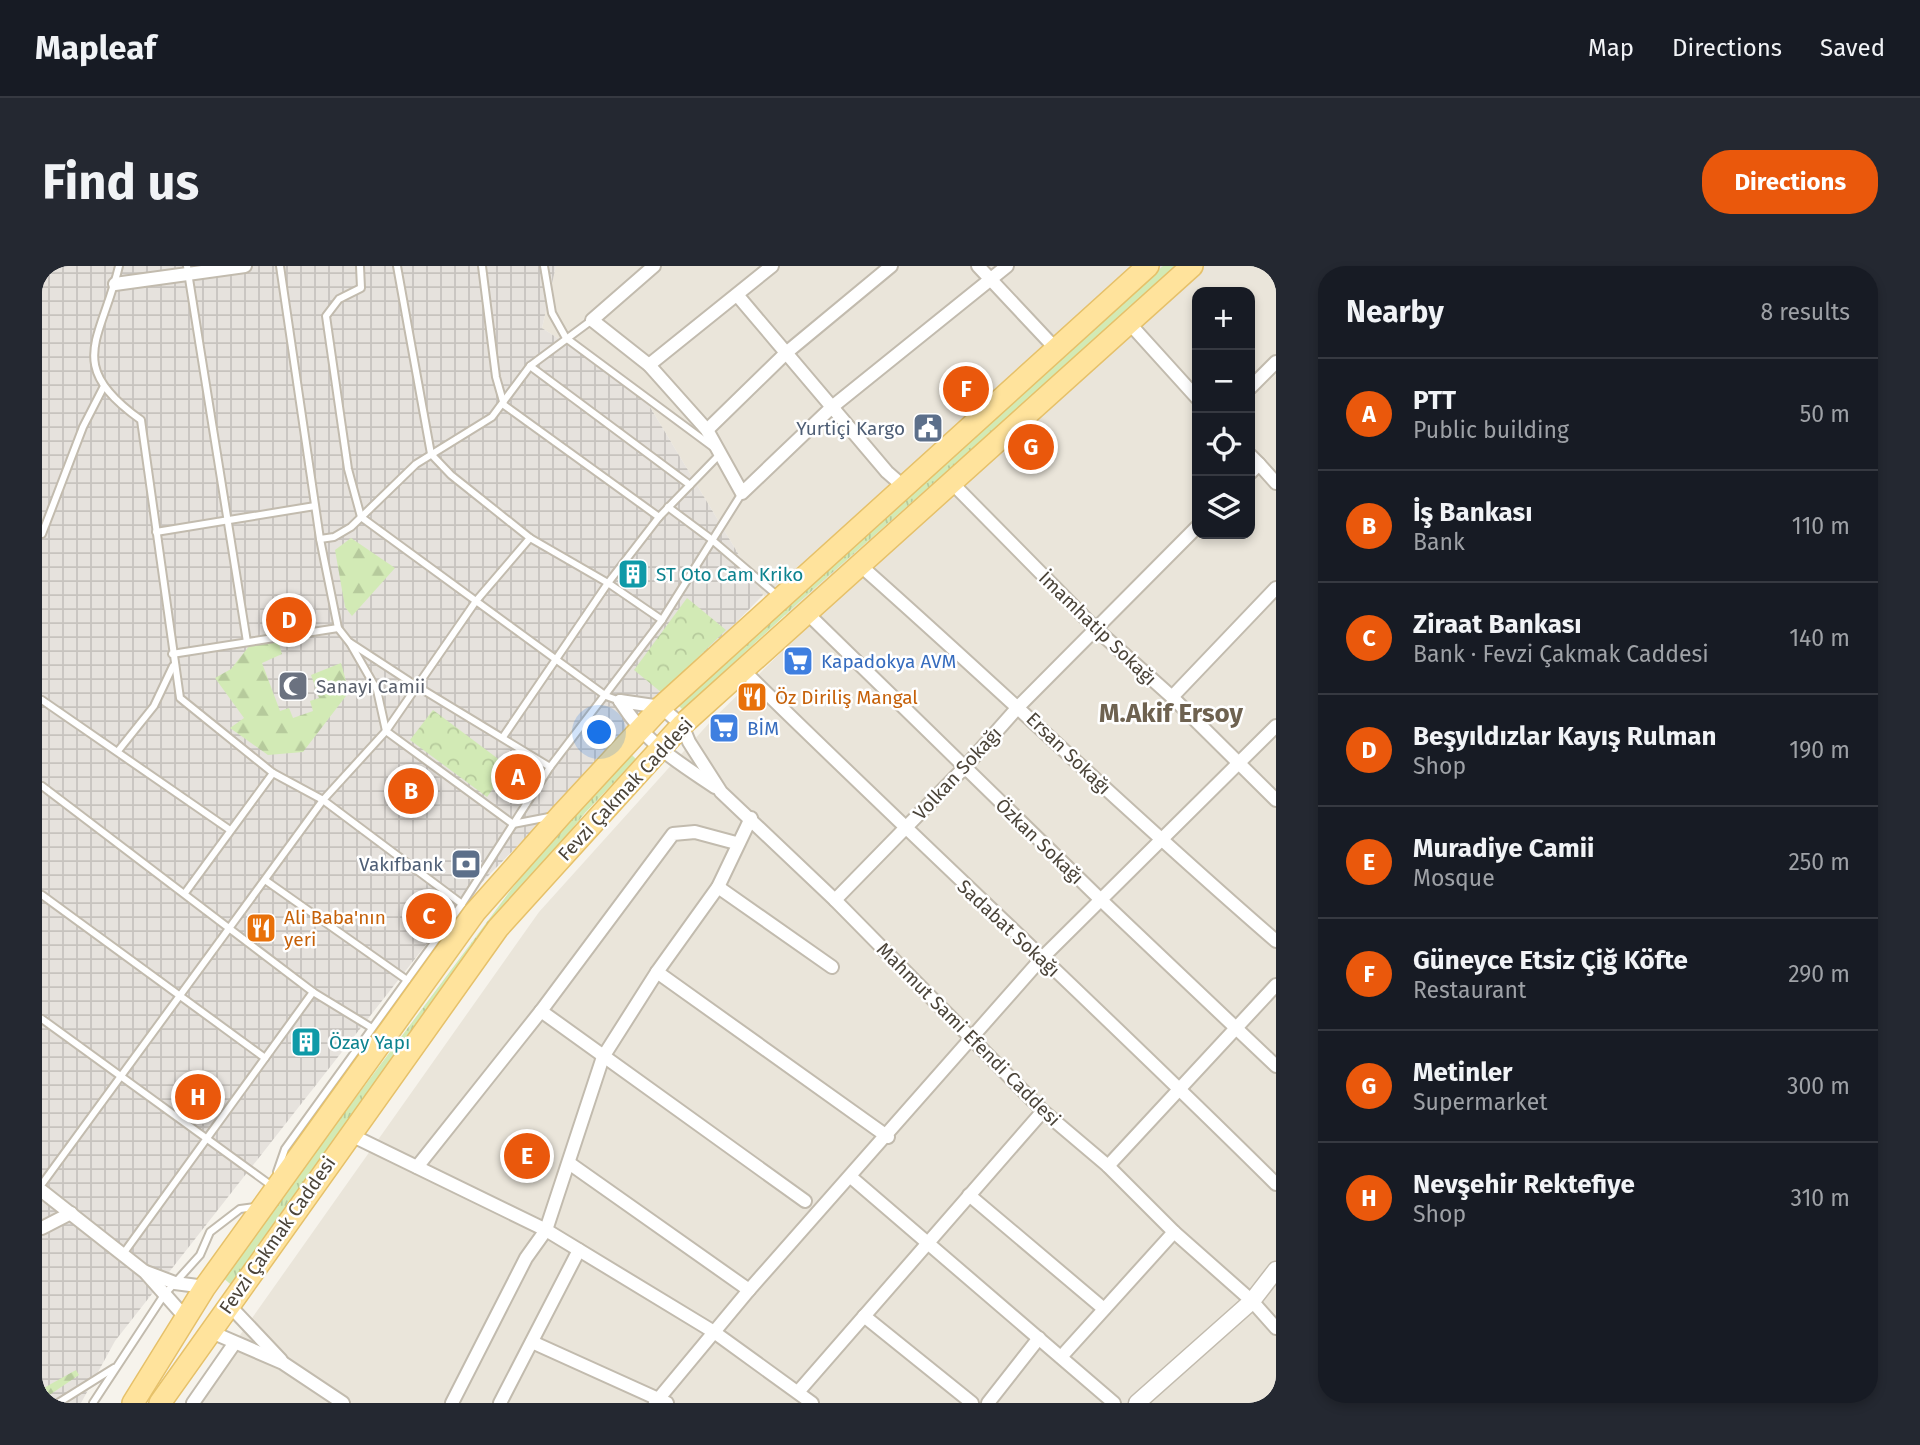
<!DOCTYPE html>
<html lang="en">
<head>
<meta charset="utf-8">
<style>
	body { margin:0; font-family:"Fira Sans",sans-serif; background:#242831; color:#f1f3f6 }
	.controls { position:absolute; right:21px; top:21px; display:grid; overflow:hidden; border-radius:14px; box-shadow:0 4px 10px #0003 }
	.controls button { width:63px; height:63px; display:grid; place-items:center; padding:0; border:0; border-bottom:2px solid #363941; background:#171b24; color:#f1f3f6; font:35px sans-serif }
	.you { position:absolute; left:558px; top:467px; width:24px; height:24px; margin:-18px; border:5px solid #fff; border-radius:50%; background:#1a73e8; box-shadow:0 0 0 10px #1a73e833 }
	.badge { display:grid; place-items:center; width:46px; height:46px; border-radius:50%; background:#ea580c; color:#fff; font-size:23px; font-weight:700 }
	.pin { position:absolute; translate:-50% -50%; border:4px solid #fff; box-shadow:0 2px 7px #0006 }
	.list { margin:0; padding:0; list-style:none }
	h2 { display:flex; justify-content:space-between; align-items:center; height:91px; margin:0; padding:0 28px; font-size:30px }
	h2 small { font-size:23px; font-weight:400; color:#9ea1a6 }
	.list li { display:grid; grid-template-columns:46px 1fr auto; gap:21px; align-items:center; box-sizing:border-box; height:112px; padding:0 28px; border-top:2px solid #363941 }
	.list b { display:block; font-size:26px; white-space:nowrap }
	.list p { margin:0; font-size:23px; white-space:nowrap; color:#9ea1a6 }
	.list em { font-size:23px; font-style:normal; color:#9ea1a6 }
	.icon { flex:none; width:38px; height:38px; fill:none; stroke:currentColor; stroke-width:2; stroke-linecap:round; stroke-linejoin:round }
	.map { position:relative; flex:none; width:1234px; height:1137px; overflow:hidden; border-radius:28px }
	header { display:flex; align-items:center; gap:42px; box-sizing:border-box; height:98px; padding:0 35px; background:#171b24; border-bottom:2px solid #363941 }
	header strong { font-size:33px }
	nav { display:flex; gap:38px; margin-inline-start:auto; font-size:24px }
	.intro { display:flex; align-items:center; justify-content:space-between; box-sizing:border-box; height:168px; padding:0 42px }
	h1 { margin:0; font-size:49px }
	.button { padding:18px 32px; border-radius:28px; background:#ea580c; color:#fff; font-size:24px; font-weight:700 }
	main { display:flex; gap:42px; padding:0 42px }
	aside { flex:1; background:#171b24; border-radius:28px; box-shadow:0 4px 10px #0003 }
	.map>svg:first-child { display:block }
	.residential { fill:#eae5da; fill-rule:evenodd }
	.industrial { fill:url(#industrial-grid) }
	.grass { fill:url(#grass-tufts) }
	.forest { fill:url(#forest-firs) }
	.park { fill:url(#park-crowns) }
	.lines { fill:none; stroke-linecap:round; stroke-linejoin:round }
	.service-casing { stroke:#c2bbae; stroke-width:10 }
	.minor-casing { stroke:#c2bbae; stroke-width:16 }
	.tertiary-casing { stroke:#c2bbae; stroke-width:19 }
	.primary-casing { stroke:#e6c16a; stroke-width:24 }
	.service { stroke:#fff; stroke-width:6 }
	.minor { stroke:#fff; stroke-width:12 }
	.tertiary { stroke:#fff; stroke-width:16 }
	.primary { stroke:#ffe39c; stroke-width:21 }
	.labels { text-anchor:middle; stroke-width:5; stroke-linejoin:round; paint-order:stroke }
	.service-label { font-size:19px; fill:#4e5e75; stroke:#fff; text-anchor:end }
	.culture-label { font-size:19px; fill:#0d838f; stroke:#fff; text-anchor:start }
	.street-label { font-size:19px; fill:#4b4439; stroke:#fff }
	.shop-label { font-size:19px; fill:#366cbe; stroke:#fff; text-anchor:start }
	.worship-label { font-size:19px; fill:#5b616d; stroke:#fff; text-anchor:start }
	.food-label { font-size:19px; fill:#c56008; stroke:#fff; text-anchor:start }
	.district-label { font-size:26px; font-weight:bold; fill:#6e6250; stroke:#fff }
</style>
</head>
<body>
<header>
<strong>Mapleaf</strong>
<nav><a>Map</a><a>Directions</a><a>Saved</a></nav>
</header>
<div class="intro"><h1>Find us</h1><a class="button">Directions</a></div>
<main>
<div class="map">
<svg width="1234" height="1137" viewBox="0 0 1234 1137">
	<defs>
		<pattern id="industrial-grid" width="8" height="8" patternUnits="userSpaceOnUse" patternTransform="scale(1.75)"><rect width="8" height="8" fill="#e6e2dd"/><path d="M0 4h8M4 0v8" fill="none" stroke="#c7c3be"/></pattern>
		<pattern id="grass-tufts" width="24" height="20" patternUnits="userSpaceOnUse" patternTransform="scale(1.75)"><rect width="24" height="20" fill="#d2eab5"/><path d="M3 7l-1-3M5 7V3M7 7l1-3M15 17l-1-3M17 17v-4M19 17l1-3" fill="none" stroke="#b6ca9c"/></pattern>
		<pattern id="forest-firs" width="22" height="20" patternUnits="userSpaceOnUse" patternTransform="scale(1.75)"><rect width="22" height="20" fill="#d2eab5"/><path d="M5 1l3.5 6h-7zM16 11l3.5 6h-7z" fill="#b6ca9c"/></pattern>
		<pattern id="park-crowns" width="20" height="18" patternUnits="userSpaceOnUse" patternTransform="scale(1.75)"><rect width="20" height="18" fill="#d2eab5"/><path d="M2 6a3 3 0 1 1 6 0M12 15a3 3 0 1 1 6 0" fill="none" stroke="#b6ca9c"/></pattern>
	</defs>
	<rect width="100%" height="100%" fill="#f6f3ec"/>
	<path class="residential" d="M514,0H1234V1137H150L497,646L669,455L761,365L721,329L599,126L500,62ZM1155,26H1208V268H1155Z"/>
	<path class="industrial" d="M0,0H514L500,62L599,126L721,329L405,652L73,1075L39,1137H0Z"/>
	<g class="grass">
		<path d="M1121,0H1136L756,337L644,441L640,443L635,438L884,210Z"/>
		<path d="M587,486L594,493L543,547L506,592L193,1022L180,1011L468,625L537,540Z"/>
	</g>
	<g class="forest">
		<path d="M309,272L353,302L310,350L303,341L293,284Z"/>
		<path d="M236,374L240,388L220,397L238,445L247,442L251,452L271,445L268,435L277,432L269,409L299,397L307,426L261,486L226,489L188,462L202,452L173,412L189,403L208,379Z"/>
		<path d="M34,1104L37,1109L0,1134V1123Z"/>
	</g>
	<g class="park">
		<path d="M645,332L684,364L620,427L592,404Z"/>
		<path d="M391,444L467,501L445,531L368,474Z"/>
	</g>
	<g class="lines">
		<g class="service-casing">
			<g id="service">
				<path d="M77,0C59,75 22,99 99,154L138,432L231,507L281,534L420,638"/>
				<path d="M145,0L205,376"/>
				<path d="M238,0L278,273L296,362L307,376L373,419L508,501"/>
				<path d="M318,0L319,22L297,33L284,50L306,203L319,251L564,430L578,435"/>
				<path d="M355,0L389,188L409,209L488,272L566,317L620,354"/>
				<path d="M440,0L454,111L462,139L617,251"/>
				<path d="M488,100L648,219"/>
				<path d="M626,241L669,273L737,331"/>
				<path d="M114,266L273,240"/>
				<path d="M0,268L41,161L62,120"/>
				<path d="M278,273L292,271L309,261L374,198L450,151L488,100L550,54"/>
				<path d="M308,377L335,424L344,465L471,558L507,551"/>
				<path d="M130,388L296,362"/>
				<path d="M0,434L188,564"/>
				<path d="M461,471L566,317L617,251L679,187L524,72L510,47L502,0"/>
				<path d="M76,485L112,440L131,400"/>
				<path d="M0,520L271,726L330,762"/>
				<path d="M223,614L365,714"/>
				<path d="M143,627L231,507"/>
				<path d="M0,629L223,792"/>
				<path d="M0,753L230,920"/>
				<path d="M235,906L243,883L420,638L508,501L620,354L700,227"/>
				<path d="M0,918L281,534L344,465L434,335L488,272"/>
				<path d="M81,988L271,726"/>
				<path d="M16,1137L72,1102"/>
				<path d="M51,1137L122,1029L158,989L168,966L198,943L213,941"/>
			</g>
		</g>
		<g class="minor-casing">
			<g id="minor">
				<path d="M612,0L550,54L607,99L665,164L700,227L790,141L965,0"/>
				<path d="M936,0L1013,82"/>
				<path d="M73,18L203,0"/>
				<path d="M696,30L845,206L861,220"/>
				<path d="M1088,58L1155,132"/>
				<path d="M607,99L730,0"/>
				<path d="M1208,122L1234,96"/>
				<path d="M665,164L744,87L849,0"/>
				<path d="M1208,189L1217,198L1208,207"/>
				<path d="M1217,198L1234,217"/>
				<path d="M910,217L1055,364L1130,431L1234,534"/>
				<path d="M819,300C959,424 1093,553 1234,675"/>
				<path d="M765,347L1059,634L1234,800"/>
				<path d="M701,404C877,577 1059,744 1234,918"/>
				<path d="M1130,431L1234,322"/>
				<path d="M578,435L619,441L640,459L647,476L679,526L793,634L1001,845L1066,900L1132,966L1210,1035L1234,1062"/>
				<path d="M578,435C607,480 630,492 673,521"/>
				<path d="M676,621L790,701"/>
				<path d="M793,634L923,501L977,440L1155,261"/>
				<path d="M615,706L846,871"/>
				<path d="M499,745L763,935"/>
				<path d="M307,868L504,964L672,1066L770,1137"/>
				<path d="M527,897L707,1024"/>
				<path d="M1066,900L1234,719"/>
				<path d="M375,901L499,745L631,568L653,566L694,577"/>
				<path d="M810,912L1072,1137"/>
				<path d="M0,925L103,1006L142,1050"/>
				<path d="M927,929L1062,1043"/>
				<path d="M0,962L29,947"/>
				<path d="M104,1006L133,1017L163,1021"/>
				<path d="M186,1038L239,1094"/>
				<path d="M822,1050L930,1137"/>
				<path d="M167,1065L241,1097L301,1137"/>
				<path d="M490,1076L625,1137"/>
				<path d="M1019,1091L1132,966"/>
				<path d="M756,1126L1001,845"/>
				<path d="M151,1137L192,1078"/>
				<path d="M410,1137L484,992L504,964L561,791L615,706L676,621L709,552"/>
				<path d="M458,1137L537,984"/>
				<path d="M613,1137L707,1024L999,693L1234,460"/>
				<path d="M946,1137L997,1072"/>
			</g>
		</g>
		<g class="tertiary-casing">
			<path id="tertiary" d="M1095,1137L1210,1035L1234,1004"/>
		</g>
		<g class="primary-casing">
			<g id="primary">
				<path d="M91,1137L163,1021L433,646L519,549L619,441L1106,0"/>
				<path d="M118,1137L456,662L640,459L1150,0"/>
			</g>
		</g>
		<use href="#service" class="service"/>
		<use href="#minor" class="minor"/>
		<use href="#tertiary" class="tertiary"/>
		<use href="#primary" class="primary"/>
	</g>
	<defs>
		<g id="civic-square" transform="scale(1.575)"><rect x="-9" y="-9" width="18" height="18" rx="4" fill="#5c6f8a" stroke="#fff"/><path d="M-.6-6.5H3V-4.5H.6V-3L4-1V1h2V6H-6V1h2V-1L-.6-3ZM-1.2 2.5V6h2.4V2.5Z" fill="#fff"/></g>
		<g id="building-square" transform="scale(1.575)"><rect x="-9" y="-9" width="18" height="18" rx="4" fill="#0f9aa8" stroke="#fff"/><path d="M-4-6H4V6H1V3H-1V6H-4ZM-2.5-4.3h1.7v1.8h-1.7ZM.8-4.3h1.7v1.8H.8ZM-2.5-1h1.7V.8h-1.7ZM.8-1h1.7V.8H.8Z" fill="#fff"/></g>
		<g id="supermarket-square" transform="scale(1.575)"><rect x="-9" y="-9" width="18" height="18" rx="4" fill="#3f7fe0" stroke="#fff"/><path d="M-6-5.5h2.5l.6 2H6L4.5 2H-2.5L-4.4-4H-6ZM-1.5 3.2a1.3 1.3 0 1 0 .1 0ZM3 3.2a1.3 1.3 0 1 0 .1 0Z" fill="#fff"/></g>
		<g id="mosque-square" transform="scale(1.575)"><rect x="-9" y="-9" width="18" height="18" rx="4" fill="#6b7280" stroke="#fff"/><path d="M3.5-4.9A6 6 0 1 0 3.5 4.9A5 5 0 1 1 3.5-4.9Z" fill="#fff"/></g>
		<g id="restaurant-square" transform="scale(1.575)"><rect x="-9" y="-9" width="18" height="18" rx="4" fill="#e8710a" stroke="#fff"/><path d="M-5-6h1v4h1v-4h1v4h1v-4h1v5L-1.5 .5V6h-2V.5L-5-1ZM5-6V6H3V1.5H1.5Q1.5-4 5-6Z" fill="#fff"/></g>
		<g id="bank-square" transform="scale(1.575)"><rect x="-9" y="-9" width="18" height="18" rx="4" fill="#5c6f8a" stroke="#fff"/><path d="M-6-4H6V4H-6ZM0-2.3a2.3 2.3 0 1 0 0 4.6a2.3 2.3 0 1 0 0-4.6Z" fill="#fff"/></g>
	</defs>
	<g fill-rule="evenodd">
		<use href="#civic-square" x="886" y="162"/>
		<use href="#building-square" x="591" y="308"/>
		<use href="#supermarket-square" x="756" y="395"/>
		<use href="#mosque-square" x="251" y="420"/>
		<use href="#restaurant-square" x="710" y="431"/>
		<use href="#supermarket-square" x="682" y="462"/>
		<use href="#bank-square" x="424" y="598"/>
		<use href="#restaurant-square" x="219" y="662"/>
		<use href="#building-square" x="264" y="776"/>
	</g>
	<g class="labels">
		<g class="service-label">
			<text x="863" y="169">Yurtiçi Kargo</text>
			<text x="401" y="605">Vakıfbank</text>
		</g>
		<g class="culture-label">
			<text x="614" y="315">ST Oto Cam Kriko</text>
			<text x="287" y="783">Özay Yapı</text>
		</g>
		<g class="street-label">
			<text transform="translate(1056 362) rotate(44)" y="7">İmamhatip Sokağı</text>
			<text transform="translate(1027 487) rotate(44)" y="7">Ersan Sokağı</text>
			<text transform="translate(915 507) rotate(-47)" y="7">Volkan Sokağı</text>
			<text transform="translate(583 523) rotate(-47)" y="7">Fevzi Çakmak Caddesi</text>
			<text transform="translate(998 575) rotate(44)" y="7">Özkan Sokağı</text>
			<text transform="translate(967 662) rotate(43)" y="7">Sadabat Sokağı</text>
			<text transform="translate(927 768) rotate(45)" y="7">Mahmut Sami Efendi Caddesi</text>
			<text transform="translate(235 969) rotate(-55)" y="7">Fevzi Çakmak Caddesi</text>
		</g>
		<g class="shop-label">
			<text x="779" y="402">Kapadokya AVM</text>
			<text x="705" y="469">BİM</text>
		</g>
		<g class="worship-label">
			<text x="274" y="427">Sanayi Camii</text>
		</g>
		<g class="food-label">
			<text x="733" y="438">Öz Diriliş Mangal</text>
			<text x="242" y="658">Ali Baba'nın<tspan x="242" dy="22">yeri</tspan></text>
		</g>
		<g class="district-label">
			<text x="1129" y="456">M.Akif Ersoy</text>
		</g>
	</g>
</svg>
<div class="controls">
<button>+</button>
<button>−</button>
<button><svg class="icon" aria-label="locate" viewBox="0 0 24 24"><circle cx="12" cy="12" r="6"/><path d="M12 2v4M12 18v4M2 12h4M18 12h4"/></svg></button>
<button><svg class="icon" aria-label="layers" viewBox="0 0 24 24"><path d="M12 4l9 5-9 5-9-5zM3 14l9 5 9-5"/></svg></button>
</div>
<div class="you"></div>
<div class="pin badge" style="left:476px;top:511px">A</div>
<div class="pin badge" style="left:369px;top:525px">B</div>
<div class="pin badge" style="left:387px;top:650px">C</div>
<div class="pin badge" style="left:247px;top:354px">D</div>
<div class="pin badge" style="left:485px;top:890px">E</div>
<div class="pin badge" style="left:924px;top:123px">F</div>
<div class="pin badge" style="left:989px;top:181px">G</div>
<div class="pin badge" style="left:156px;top:831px">H</div>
</div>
<aside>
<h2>Nearby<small>8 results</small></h2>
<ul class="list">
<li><span class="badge">A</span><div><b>PTT</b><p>Public building</p></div><em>50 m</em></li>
<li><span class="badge">B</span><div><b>İş Bankası</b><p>Bank</p></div><em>110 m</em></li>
<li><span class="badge">C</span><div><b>Ziraat Bankası</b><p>Bank · Fevzi Çakmak Caddesi</p></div><em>140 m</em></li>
<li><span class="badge">D</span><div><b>Beşyıldızlar Kayış Rulman</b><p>Shop</p></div><em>190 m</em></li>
<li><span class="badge">E</span><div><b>Muradiye Camii</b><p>Mosque</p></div><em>250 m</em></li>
<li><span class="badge">F</span><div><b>Güneyce Etsiz Çiğ Köfte</b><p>Restaurant</p></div><em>290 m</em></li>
<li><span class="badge">G</span><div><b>Metinler</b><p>Supermarket</p></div><em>300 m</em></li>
<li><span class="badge">H</span><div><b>Nevşehir Rektefiye</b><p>Shop</p></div><em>310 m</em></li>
</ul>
</aside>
</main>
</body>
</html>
